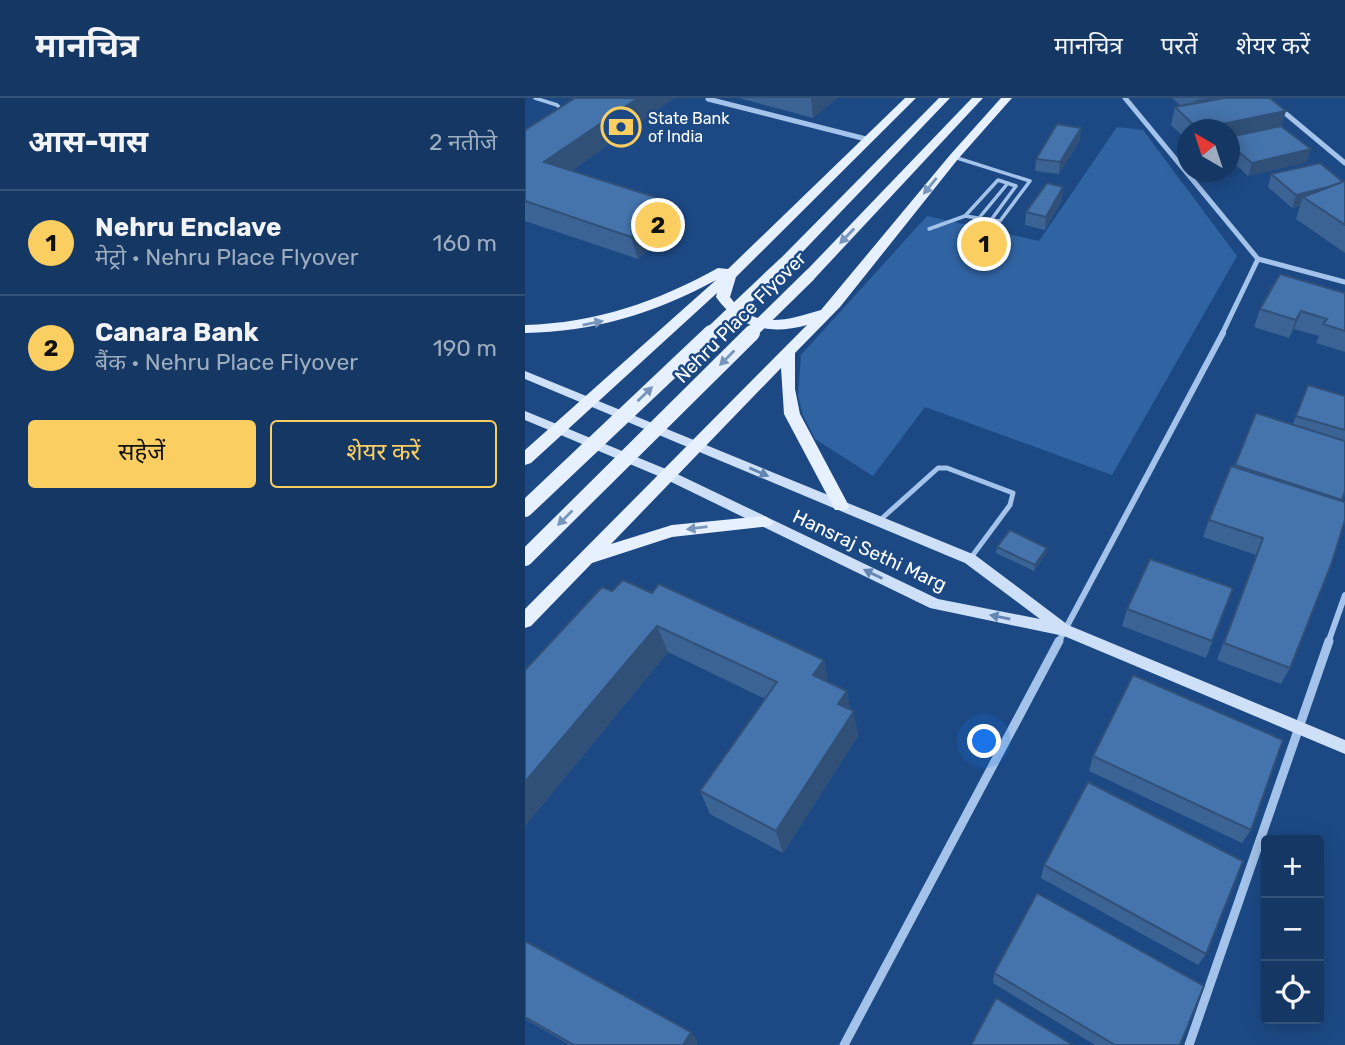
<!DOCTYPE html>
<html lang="hi">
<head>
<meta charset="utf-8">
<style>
	body { margin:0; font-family:Rubik,"Noto Sans Devanagari",sans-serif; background:#1e3f69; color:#f1f3f6 }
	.controls { position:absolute; right:21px; bottom:21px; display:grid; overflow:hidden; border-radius:7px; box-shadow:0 4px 18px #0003 }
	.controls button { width:63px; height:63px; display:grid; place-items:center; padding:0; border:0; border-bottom:2px solid #345178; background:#153763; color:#f1f3f6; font:35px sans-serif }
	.compass { position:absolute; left:652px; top:21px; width:63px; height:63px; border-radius:50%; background:#153763; box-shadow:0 4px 18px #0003; rotate:321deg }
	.you { position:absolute; left:460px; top:644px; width:24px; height:24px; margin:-18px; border:5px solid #fff; border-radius:50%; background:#1a73e8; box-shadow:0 0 0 10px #1a73e833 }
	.badge { display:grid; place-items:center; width:46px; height:46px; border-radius:50%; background:#face61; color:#111; font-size:23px; font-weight:700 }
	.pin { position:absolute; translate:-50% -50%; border:4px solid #fff; box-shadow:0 2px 7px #0006 }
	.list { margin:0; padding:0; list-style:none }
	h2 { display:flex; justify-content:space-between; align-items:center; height:91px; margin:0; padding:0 28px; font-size:30px }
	h2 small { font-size:23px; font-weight:400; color:#9dacbe }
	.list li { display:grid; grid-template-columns:46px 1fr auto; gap:21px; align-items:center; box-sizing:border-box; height:105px; padding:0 28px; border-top:2px solid #345178 }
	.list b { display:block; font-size:26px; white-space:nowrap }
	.list p { margin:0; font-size:23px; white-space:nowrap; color:#9dacbe }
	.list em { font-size:23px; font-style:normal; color:#9dacbe }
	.actions { display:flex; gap:14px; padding:21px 28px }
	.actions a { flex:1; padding:16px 0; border:2px solid #face61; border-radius:7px; text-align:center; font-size:24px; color:#face61 }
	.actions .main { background:#face61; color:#111 }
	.icon { flex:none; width:38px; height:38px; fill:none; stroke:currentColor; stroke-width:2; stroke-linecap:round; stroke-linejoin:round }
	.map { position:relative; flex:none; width:820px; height:947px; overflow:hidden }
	header { display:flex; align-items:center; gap:42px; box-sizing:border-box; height:98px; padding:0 35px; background:#153763; border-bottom:2px solid #345178 }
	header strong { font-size:33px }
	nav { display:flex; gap:38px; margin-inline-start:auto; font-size:24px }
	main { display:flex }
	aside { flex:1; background:#153763 }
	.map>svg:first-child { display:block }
	.green { fill:#3063a2 }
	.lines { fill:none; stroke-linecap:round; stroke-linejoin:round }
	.lane-far1 { stroke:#a3c3ea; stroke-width:3.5 }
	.lane { stroke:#a3c3ea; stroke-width:5 }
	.street-far2 { stroke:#a3c3ea; stroke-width:5 }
	.street-far1 { stroke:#a3c3ea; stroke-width:6 }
	.street { stroke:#a3c3ea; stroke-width:9 }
	.secondary { fill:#cee0f8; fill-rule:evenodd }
	.primary { fill:#e7f0fe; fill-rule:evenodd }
	.primary-bridge-far1 { stroke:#e7f0fe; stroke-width:12 }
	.primary-bridge { stroke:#e7f0fe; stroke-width:16 }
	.wall { fill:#3b6394 }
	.shaded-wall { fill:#305078 }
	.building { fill:#4573ac; stroke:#305078; stroke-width:2 }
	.oneway { fill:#7794bb }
	.oneway2 { fill:#6385b2 }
	.labels { text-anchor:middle; stroke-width:5; stroke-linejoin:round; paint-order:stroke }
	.far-poi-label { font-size:16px; fill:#fff; stroke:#1c4984; text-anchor:start }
	.street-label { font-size:19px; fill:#fff; stroke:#1c4984 }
</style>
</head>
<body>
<header>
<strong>मानचित्र</strong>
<nav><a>मानचित्र</a><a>परतें</a><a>शेयर करें</a></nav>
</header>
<main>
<aside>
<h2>आस-पास<small>2 नतीजे</small></h2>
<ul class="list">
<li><span class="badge">1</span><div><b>Nehru Enclave</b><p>मेट्रो · Nehru Place Flyover</p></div><em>160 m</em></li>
<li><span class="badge">2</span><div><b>Canara Bank</b><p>बैंक · Nehru Place Flyover</p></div><em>190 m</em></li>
</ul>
<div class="actions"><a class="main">सहेजें</a><a>शेयर करें</a></div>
</aside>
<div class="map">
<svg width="820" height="947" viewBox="0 0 820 947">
	<rect width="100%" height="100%" fill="#1c4984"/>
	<path class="green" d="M592,29L618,32L712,158L587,377L400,309L348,378L290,341L278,317L273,298L276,257L402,118L514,143Z"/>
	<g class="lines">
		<g class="lane-far1">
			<path d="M10,0L32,7L39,14"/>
			<path d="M429,59L505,83L475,123L466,122"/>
			<path d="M473,82L491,88L466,122L440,118Z"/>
			<path d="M454,120L483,85"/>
			<path d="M404,131L440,118"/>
		</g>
		<path class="lane" d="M354,423L413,370H422L488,395L485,407L445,461"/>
		<g class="street-far2">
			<path d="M600,0L733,161L820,184"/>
			<path d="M742,0L820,65"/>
			<path d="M183,1L341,41"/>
			<path d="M697,236L733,161"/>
		</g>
		<g class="street-far1">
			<path d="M533,545L698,235"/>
			<path d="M803,545L820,497"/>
		</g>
		<g class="street">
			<path d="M319,947L534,543"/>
			<path d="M664,947L804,543"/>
		</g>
		<path class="secondary" d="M0,273L450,457L543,527L820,642V656L539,538L405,510L138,380L0,322V313L148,374L413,501L515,521L440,465L0,281Z"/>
		<g class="primary">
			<path d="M380,0H391L211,179L205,199C229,233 263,222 296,212L425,57L476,0H487L433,61L315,209L270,255V291L275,316L324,408L322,412H310L259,316L256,270L86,446L147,427L240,418L248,424L246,428L147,439L67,465L6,528L0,530V511L282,227C246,237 213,231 191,199L192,195L6,365L0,367V352L191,182C131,215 68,234 0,235V227C71,225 131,204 193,170L203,171Z"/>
			<path d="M414,0H425L263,169H253V163Z"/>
			<path d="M447,0H458L290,180H280V174Z"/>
		</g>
		<g class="primary-bridge-far1">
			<path d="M184,236L258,166"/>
			<path d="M225,236L285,177"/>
		</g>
		<g class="primary-bridge">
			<path d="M0,411L186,235"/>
			<path d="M0,460L227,235"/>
		</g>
	</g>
	<g class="wall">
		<path d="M50,0H149L46,73L149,105L154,127L113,161L0,123V32Z"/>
		<path d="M214,0H312L288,20Z"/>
		<path d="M647,0H745L757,28L782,64L723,78L704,61V32H662V42L646,27L650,9L656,8Z"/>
		<path d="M555,42L534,76L510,73L511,61Z"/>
		<path d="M746,76L820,83V155L771,121L775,108L767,110L743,89Z"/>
		<path d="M537,102L520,132L500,127L501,114Z"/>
		<path d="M820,195V254L791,245L794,238L769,231L764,240L729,229L735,211Z"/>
		<path d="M783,287L820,298V393L765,570L756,586L692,562L731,457L678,439L684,422L709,369L731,315L768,326Z"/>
		<path d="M472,449L522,450L521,456L509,473L471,455Z"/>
		<path d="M708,490L681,560L597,528L602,511Z"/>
		<path d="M87,493L127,495L299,562L303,584L322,593L325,611L333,638L258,755L185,716L175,693L240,601L143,554L0,728V572Z"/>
		<path d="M568,658L726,732L717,745L564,673Z"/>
		<path d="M519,767L681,856L673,867L516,780Z"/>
		<path d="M0,843L173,943L171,947H45L0,921Z"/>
		<path d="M469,875L655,947H570L468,885Z"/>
	</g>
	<g class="shaded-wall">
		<path d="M113,0H149L27,87L19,64Z"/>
		<path d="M286,0H312L288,20Z"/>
		<path d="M682,0H742L668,19L671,2Z"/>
		<path d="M761,13L756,31L704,41V32H673Z"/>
		<path d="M556,30L555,42L534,76L535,64Z"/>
		<path d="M786,51L782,64L723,78L727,65Z"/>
		<path d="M820,85L778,99L775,108L767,110L771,97Z"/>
		<path d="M538,89L537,102L520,132L521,119Z"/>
		<path d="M149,105L154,127L113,161L106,139Z"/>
		<path d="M776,213L769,231L764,240L771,222Z"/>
		<path d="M522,450L521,456L509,473L510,467Z"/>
		<path d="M132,528L143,554L0,728V684Z"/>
		<path d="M299,562L304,587L288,577Z"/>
		<path d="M322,593L326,618L313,606Z"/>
		<path d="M329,613L333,638L258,755L251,733Z"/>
		<path d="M166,934L173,943L171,947H158Z"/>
	</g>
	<g class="building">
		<path d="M50,0H113L19,64L149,105L106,139L0,103V32Z"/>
		<path d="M699,0H745L761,13L673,31L650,9Z"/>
		<path d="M532,26L556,30L535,64L511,61Z"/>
		<path d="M756,28L786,51L727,65L704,46V39Z"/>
		<path d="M795,65L818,84L803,89L771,97L746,76Z"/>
		<path d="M820,83V127L778,99Z"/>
		<path d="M522,85L538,89L521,119L501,114Z"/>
		<path d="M755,176L820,195V233L798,226L802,221L776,213L771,222L735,211Z"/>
		<path d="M783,287L820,298V332L771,318Z"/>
		<path d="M731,315L820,343V393L817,402L710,367Z"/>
		<path d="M706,368L820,404V422L807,464L765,570L699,545L738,440L684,422Z"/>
		<path d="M485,432L522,450L510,467L472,449Z"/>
		<path d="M625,461L708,490L687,543L602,511Z"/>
		<path d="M98,482L127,495L134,486L299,562L288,577L322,593L313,606L329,613L251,733L175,693L252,584L132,528L0,684V572L77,489L87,493Z"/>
		<path d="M608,577L758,642L726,732L568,658Z"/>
		<path d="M563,684L718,763L681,856L519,767Z"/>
		<path d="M512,795L679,888L655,947H590L469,875Z"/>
		<path d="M0,843L166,934L158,947H49L0,919Z"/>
		<path d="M471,900L548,947H446Z"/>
	</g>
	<defs><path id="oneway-solid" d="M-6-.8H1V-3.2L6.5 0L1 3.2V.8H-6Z" transform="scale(1.75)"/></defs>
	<g class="oneway">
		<use href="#oneway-solid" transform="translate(405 88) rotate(129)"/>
		<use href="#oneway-solid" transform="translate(322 138) rotate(134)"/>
		<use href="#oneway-solid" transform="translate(68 225) rotate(-11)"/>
		<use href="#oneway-solid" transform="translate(202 260) rotate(135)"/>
		<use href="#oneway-solid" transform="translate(120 296) rotate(-44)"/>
		<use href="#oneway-solid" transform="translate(40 420) rotate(135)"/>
		<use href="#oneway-solid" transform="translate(172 430) rotate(173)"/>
	</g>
	<g class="oneway2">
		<use href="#oneway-solid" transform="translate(234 374) rotate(23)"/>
		<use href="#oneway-solid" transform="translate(348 476) rotate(-154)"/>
		<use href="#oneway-solid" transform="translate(475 519) rotate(-169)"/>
	</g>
	<defs>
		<g id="bank-ring" transform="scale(2.0125)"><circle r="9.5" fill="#1c4984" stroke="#face61" stroke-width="1.5"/><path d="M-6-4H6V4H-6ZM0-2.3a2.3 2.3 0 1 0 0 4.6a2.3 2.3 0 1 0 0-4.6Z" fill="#face61"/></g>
	</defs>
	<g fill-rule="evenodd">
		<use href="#bank-ring" x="96" y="29"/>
	</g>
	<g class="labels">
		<g class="far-poi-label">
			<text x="123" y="26">State Bank<tspan x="123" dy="18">of India</tspan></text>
		</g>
		<g class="street-label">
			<text transform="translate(215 219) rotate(-45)" y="7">Nehru Place Flyover</text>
			<text transform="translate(345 452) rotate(25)" y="7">Hansraj Sethi Marg</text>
		</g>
	</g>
</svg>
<div class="controls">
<button>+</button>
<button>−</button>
<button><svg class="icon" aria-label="locate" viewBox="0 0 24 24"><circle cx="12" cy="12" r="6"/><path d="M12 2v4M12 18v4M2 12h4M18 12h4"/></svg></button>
</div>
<svg class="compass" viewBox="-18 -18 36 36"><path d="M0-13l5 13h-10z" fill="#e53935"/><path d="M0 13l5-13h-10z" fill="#9dacbe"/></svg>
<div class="you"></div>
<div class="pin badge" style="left:459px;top:146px">1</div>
<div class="pin badge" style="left:133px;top:127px">2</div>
</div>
</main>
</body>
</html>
